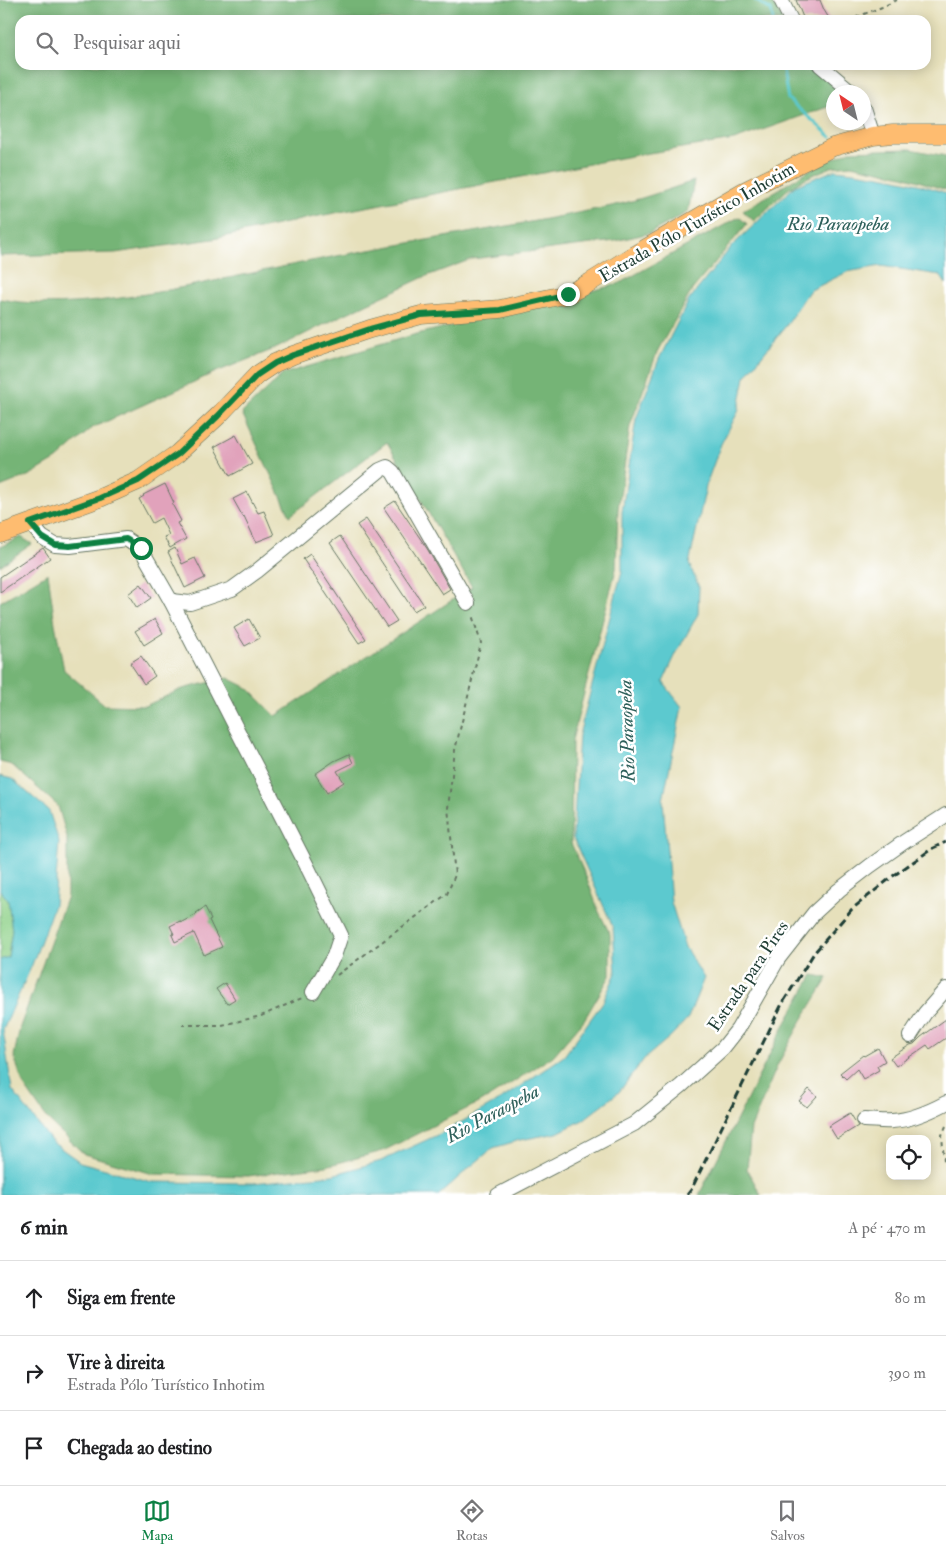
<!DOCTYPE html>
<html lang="pt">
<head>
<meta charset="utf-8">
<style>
	body { margin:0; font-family:"IM FELL Double Pica",serif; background:#f2f2f2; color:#202124 }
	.controls { position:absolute; right:15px; bottom:15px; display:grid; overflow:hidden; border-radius:10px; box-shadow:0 2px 12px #0003 }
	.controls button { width:45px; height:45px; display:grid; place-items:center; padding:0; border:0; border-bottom:1px solid #e0e0e0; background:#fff; color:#202124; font:25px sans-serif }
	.compass { position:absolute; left:826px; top:85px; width:45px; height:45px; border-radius:50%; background:#fff; box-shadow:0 2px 12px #0003; rotate:325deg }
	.stop { position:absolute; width:15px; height:15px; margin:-11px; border:4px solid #0b8043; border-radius:50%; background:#fff }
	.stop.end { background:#0b8043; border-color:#fff; box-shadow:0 1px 5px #0008 }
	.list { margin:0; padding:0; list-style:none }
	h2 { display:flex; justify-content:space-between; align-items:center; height:65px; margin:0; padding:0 20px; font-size:21px }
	h2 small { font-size:16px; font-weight:400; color:#757577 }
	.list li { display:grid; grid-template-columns:32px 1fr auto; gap:15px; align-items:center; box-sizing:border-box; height:75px; padding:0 20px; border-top:1px solid #e0e0e0 }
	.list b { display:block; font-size:19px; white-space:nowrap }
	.list p { margin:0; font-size:16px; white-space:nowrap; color:#757577 }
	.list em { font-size:16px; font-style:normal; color:#757577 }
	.icon { flex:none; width:28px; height:28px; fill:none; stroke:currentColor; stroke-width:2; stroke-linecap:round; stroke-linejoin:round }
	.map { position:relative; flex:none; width:946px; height:1195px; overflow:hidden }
	.search { position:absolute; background:#fff; box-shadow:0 2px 12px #0003; left:15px; right:15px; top:15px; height:55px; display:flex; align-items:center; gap:12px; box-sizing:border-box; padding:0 18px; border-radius:15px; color:#757577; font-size:19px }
	.sheet { height:290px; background:#fff }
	nav { display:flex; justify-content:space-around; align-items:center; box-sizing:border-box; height:70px; border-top:1px solid #e0e0e0; background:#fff; font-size:14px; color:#757577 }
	nav a { display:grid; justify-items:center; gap:2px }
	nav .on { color:#0b8043 }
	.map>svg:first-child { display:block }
	.green { fill:#90d28a; stroke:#58885f }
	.forest { fill:#74b476; stroke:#4a7855 }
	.water { fill:#5bc9cf; stroke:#3d8382 }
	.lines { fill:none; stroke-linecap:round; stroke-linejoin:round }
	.stream { stroke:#5bc9cf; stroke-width:3 }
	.building { fill:#e1a2bb }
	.minor-casing { stroke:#657663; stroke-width:16 }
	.major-casing { stroke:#657663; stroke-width:19 }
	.path { stroke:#657663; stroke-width:2; stroke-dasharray:4 4; stroke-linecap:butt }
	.minor { stroke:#fff; stroke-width:14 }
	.major { stroke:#febc70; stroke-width:18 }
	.rail { stroke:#1f3d34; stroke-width:3; stroke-dasharray:8 4; stroke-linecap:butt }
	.route { stroke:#0b8043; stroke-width:6 }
	.labels { text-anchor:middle; stroke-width:5; stroke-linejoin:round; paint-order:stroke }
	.street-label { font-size:18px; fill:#1f3d34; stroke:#fff }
	.water-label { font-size:19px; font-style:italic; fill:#2e605b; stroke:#fff }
</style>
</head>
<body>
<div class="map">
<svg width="946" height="1195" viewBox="0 0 946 1195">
	<rect width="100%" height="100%" fill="#fff"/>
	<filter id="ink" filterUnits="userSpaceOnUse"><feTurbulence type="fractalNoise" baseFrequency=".02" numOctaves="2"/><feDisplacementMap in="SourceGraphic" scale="10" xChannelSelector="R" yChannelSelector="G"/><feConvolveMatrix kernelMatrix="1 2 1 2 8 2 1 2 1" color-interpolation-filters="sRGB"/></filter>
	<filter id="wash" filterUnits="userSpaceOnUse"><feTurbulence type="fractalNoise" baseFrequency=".0096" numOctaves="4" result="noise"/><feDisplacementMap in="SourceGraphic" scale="20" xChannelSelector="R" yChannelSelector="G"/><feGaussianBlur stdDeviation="1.12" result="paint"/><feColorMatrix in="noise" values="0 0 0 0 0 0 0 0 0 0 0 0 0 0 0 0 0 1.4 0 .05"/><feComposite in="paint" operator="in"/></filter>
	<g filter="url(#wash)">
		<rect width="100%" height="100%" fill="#e6e0bb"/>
		<path class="green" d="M0,890L8,900L12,930L8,957L0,960Z"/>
		<g class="forest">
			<path d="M0,0H771L783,20H20V65H810L814,71L841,90V92H834L833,105L734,140L636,155L314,217L213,239L115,253L0,256Z"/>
			<path d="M910,149L946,156V190L903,176L851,165L831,167L804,179L787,190L754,221L743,211L813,168L850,151Z"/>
			<path d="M694,181L688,212L650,233L615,241L472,259L424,277L343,315L277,348L216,372L92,428L57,459L30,475L0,487V299C53,309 105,301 158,292C207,283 256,272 306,262C406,242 507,228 607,207C637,201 666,190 694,181Z"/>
			<path d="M739,217L747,224L692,290L658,350L630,426L618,509L616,569L572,740L571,843L587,879L599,912L610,934V976L584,1020L553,1056L490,1097L383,1151L326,1166L248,1176L153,1174L84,1154L47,1119L23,1084L14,1056L20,1027L67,896V837L58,806L12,765L0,762V602L48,573L55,624L64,670L105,705L145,706L182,689L228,678L248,688L276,716L472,587L387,442L290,516L242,413L283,374L413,335L506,313L618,284Z"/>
			<path d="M21,537L32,544L0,566V547Z"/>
			<path d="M813,975L828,978L802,1020L778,1064L751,1128L747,1169L761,1195H699L784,1026Z"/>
		</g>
		<path class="water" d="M835,170C874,174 910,180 946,193V284L940,275L881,266L847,272L809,291L785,327L745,377L738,412L721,444L707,482L689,564L699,587L698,614L676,654L663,682L682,707L663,800L671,902L685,947L704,978L688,1018L671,1036L644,1059L619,1092L583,1120L557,1133L520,1140L493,1148L469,1168L439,1195H0V960L8,957L12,930L8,900L0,890V776L12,779L49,811L59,842L54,905L32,965L3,1030L12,1090L52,1142L80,1162L152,1182L253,1183L332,1175L381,1161L446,1131L503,1098L564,1056L603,1002L616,973L613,927L573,838L579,735L622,571V512L636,419L659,359L689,300L732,246L795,186Z"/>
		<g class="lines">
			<g class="stream">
				<path d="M755,0L771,10L773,20"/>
				<path d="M782,65L788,99L831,137"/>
			</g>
		</g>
		<g id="blocks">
			<g class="building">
				<path d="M796,0H820L824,10L830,20H804Z"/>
				<path d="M236,435L252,464L230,476L214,447Z"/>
				<path d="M165,484L174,503L172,504L181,521L177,523L186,539L170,548L164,537L169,535L161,518L152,523L139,499L144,496L143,495Z"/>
				<path d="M247,492L258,513L264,511L274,535L256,542L244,516L243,517L233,499Z"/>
				<path d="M395,501L428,550L450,589L442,594L384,508Z"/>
				<path d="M366,519L424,605L414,611L357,525Z"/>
				<path d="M340,536L397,621L387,627L330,543Z"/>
				<path d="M43,548L50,558L0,592V577Z"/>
				<path d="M175,548L182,564L195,558L205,578L185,588L168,552Z"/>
				<path d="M310,554L366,639L359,643L303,559Z"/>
				<path d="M141,584L151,598L137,608L128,594Z"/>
				<path d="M155,619L163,633L144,645L135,631Z"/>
				<path d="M249,619L260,638L245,646L234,628Z"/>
				<path d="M141,656L155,676L144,684L130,663Z"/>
				<path d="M349,754L353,763L337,771L344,782L327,793L315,774L334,761Z"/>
				<path d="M205,907L211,919L209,920L222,947L204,955L194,933L175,942L172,935L174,934L170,926L180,921V923L197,914L196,913Z"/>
				<path d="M225,983L235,999L227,1004L216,989Z"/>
				<path d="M946,1019V1038L930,1049L927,1045L896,1066L890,1058L910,1045L914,1044L921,1037Z"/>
				<path d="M878,1048L885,1061L877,1066L879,1070L863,1079L857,1069L846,1079L840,1073L863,1055L864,1056Z"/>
				<path d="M809,1089L817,1096L807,1107L799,1101Z"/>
				<path d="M850,1113L858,1126L837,1139L829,1126Z"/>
			</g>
		</g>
	</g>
	<g filter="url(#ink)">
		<use href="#blocks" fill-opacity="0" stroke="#657663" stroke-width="1"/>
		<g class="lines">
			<g class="minor-casing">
				<g id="minor">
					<path d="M781,0L791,20"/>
					<path d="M820,65L852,92"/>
					<path d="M864,108L873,136"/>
					<path d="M30,523L42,537L55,545L70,546L126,539L141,549L171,601L307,866L341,935L334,956L313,992"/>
					<path d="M171,601L190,603L232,589L257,571L380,470L387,467L393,472L468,603"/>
					<path d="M910,1036L925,1013L946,989"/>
					<path d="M864,1120C873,1120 883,1122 892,1121C911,1120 929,1112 946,1103"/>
					<path d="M498,1195L634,1124L681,1086L723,1048L738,1029L778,959L814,913L839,890L870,866L904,842L946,815"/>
				</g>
			</g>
			<g class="major-casing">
				<path id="major" d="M0,534L100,498L138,481L177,454L218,416L257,375L275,363L293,355L370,329L421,315L500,309L568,294L589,283L629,258L744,191L833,147L873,136L893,134H946"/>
			</g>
			<g class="path">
				<path d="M849,20L882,7L897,0"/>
				<path d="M337,975L447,894L455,875L448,808L455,750L481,643L472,615"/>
				<path d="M182,1025H222L261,1016L302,998"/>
				<path d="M946,1126L942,1135L944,1161L946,1164"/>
			</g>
			<use href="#minor" class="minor"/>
			<use href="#major" class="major"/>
			<path class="rail" d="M687,1195L691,1190L782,1004L814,953L852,909L893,876L933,848L946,842"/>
		</g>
	</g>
	<g class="lines" filter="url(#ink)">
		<path class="route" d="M141,548L126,539L70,546L55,545L42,537L30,523L100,498L138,481L178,454L218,416L257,375L275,363L293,355L370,329L421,315L500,310L568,294"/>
	</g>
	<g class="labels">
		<g class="street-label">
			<text transform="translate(697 222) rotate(-30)" y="6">Estrada Pólo Turístico Inhotim</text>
			<text transform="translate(748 976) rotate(-56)" y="6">Estrada para Pires</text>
		</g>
		<g class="water-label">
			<text x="838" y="230">Rio Paraopeba</text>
			<text transform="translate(626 731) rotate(-92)" y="7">Rio Paraopeba</text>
			<text transform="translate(492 1113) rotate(-28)" y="7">Rio Paraopeba</text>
		</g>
	</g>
</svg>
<div class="controls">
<button><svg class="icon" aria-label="locate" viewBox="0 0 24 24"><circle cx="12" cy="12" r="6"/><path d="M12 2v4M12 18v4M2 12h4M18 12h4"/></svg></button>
</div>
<svg class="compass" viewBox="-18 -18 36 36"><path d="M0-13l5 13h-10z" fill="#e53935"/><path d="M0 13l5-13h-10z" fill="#757577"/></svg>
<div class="stop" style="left:141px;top:548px"></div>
<div class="stop end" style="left:568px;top:294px"></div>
<div class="search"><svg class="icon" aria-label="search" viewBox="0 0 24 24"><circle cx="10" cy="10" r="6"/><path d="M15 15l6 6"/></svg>Pesquisar aqui</div>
</div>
<section class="sheet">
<h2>6 min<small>A pé · 470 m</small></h2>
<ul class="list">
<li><svg class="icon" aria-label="ahead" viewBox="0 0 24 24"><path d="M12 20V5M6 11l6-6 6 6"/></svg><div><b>Siga em frente</b></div><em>80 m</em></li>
<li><svg class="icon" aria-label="right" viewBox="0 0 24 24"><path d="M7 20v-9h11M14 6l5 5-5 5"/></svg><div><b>Vire à direita</b><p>Estrada Pólo Turístico Inhotim</p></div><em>390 m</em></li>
<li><svg class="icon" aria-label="arrive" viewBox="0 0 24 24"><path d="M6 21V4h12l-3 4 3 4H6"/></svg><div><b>Chegada ao destino</b></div></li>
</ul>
</section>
<nav>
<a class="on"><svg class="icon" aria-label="map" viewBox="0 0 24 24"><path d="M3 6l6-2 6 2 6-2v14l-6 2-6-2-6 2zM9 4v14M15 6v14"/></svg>Mapa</a>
<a><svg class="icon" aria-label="directions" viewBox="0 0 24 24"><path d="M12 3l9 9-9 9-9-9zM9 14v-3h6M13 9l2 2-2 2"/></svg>Rotas</a>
<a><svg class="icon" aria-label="saved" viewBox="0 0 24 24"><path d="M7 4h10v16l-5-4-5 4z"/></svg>Salvos</a>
</nav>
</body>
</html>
